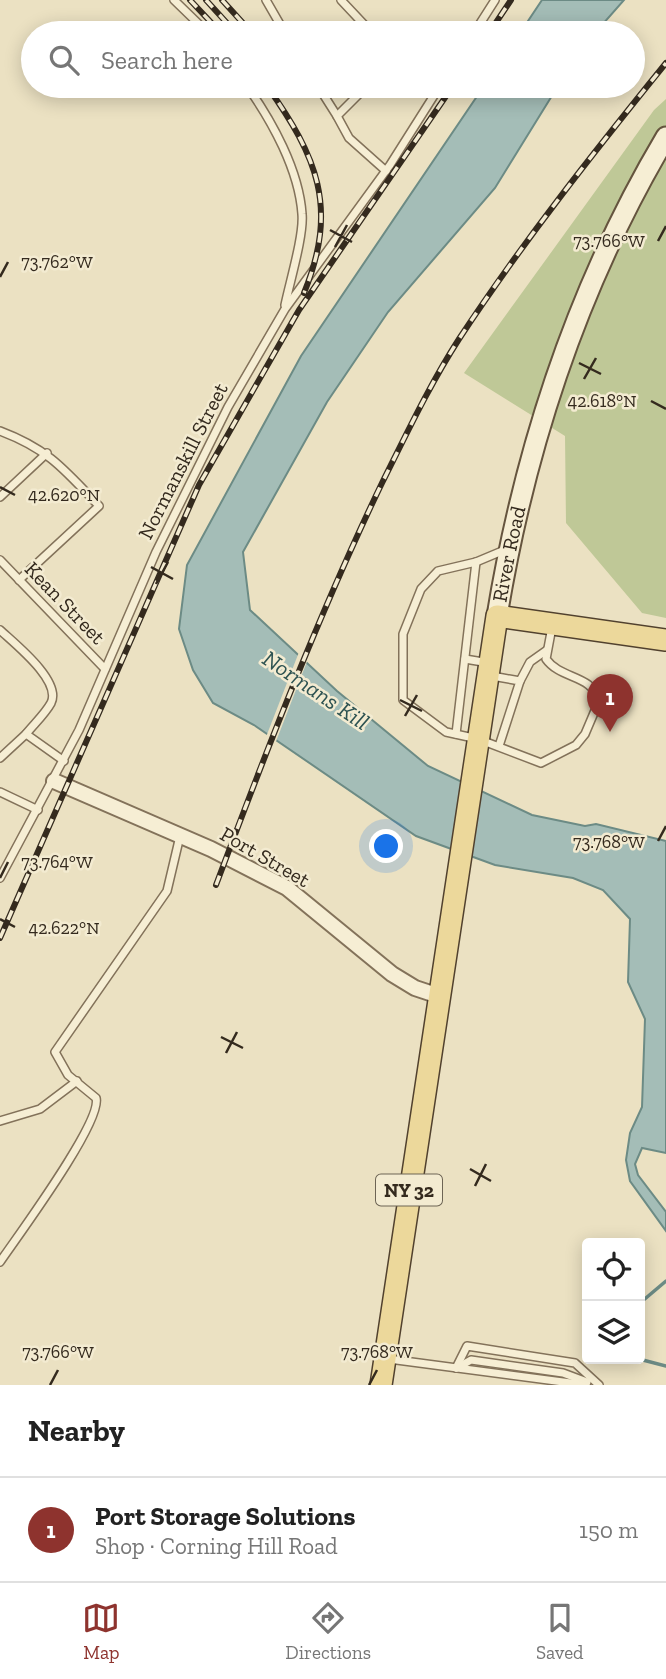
<!DOCTYPE html>
<html lang="en">
<head>
<meta charset="utf-8">
<style>
	body { margin:0; font-family:"Zilla Slab",serif; background:#f2f2f2; color:#222 }
	.controls { position:absolute; right:21px; bottom:21px; display:grid; overflow:hidden; border-radius:7px; box-shadow:0 4px 18px #0003 }
	.controls button { width:63px; height:63px; display:grid; place-items:center; padding:0; border:0; border-bottom:2px solid #e0e0e0; background:#fff; color:#222; font:35px sans-serif }
	.you { position:absolute; left:387px; top:847px; width:24px; height:24px; margin:-18px; border:5px solid #fff; border-radius:50%; background:#1a73e8; box-shadow:0 0 0 10px #1a73e833 }
	.badge { display:grid; place-items:center; width:46px; height:46px; border-radius:50%; background:#8e332e; color:#fff; font-size:23px; font-weight:700 }
	.pin { position:absolute; translate:-50% -58px; filter:drop-shadow(0 2px 4px #0008) }
	.pin::after { content:''; position:absolute; top:37px; width:24px; height:21px; background:inherit; clip-path:polygon(0 0,100% 0,50% 100%) }
	.list { margin:0; padding:0; list-style:none }
	h2 { display:flex; justify-content:space-between; align-items:center; height:91px; margin:0; padding:0 28px; font-size:30px }
	h2 small { font-size:23px; font-weight:400; color:#767676 }
	.list li { display:grid; grid-template-columns:46px 1fr auto; gap:21px; align-items:center; box-sizing:border-box; height:105px; padding:0 28px; border-top:2px solid #e0e0e0 }
	.list b { display:block; font-size:26px; white-space:nowrap }
	.list p { margin:0; font-size:23px; white-space:nowrap; color:#767676 }
	.list em { font-size:23px; font-style:normal; color:#767676 }
	.icon { flex:none; width:38px; height:38px; fill:none; stroke:currentColor; stroke-width:2; stroke-linecap:round; stroke-linejoin:round }
	.map { position:relative; flex:none; width:666px; height:1385px; overflow:hidden }
	.search { position:absolute; background:#fff; box-shadow:0 4px 18px #0003; left:21px; right:21px; top:21px; height:77px; display:flex; align-items:center; gap:18px; box-sizing:border-box; padding:0 24px; border-radius:38px; color:#767676; font-size:26px }
	.sheet { height:196px; background:#fff }
	nav { display:flex; justify-content:space-around; align-items:center; box-sizing:border-box; height:98px; border-top:2px solid #e0e0e0; background:#fff; font-size:19px; color:#767676 }
	nav a { display:grid; justify-items:center; gap:4px }
	nav .on { color:#8e332e }
	.map>svg:first-child { display:block }
	.green { fill:#bfc897 }
	.water { fill:#a4bdb7; stroke:#6c8b85; stroke-width:2 }
	.pier { fill:#ebe1c2 }
	.lines { fill:none; stroke-linecap:round; stroke-linejoin:round }
	.stream { stroke:#6c8b85; stroke-width:3.5 }
	.service-casing { stroke:#83725a; stroke-width:10 }
	.minor-casing { stroke:#83725a; stroke-width:18 }
	.secondary-casing { stroke:#65543e; stroke-width:23 }
	.primary-casing { stroke:#51412e; stroke-width:24 }
	.service { stroke:#f6eed4; stroke-width:7 }
	.minor { stroke:#f6eed4; stroke-width:14 }
	.secondary { stroke:#f6eed4; stroke-width:19 }
	.primary { stroke:#ecd89b; stroke-width:21 }
	.rail-casing { stroke:#342a1e; stroke-width:6 }
	.rail { stroke:#f3ebd1; stroke-width:3.5; stroke-dasharray:10; stroke-linecap:butt }
	.ticks { fill:none; stroke:#342a1e; stroke-width:2.5 }
	.labels { text-anchor:middle; stroke-width:5; stroke-linejoin:round; paint-order:stroke }
	.shield { fill:#f3ebd1; stroke:#6d6454; stroke-width:2 }
	.shield-label { font-size:19px; font-weight:bold; fill:#342a1e }
	.street-label { font-size:21px; fill:#342a1e; stroke:#f3ebd1 }
	.water-label { font-size:23px; font-style:italic; fill:#2e5352; stroke:#f3ebd1 }
	.ticks-label { font-size:18px; text-anchor:middle; fill:#342a1e; stroke:#f3ebd1; stroke-width:5; stroke-linejoin:round; paint-order:stroke }
</style>
</head>
<body>
<div class="map">
<svg width="666" height="1385" viewBox="0 0 666 1385">
	<rect width="100%" height="100%" fill="#ebe1c2"/>
	<path class="green" d="M666,99V618L642,613L566,523L565,436L464,373L654,110Z"/>
	<g class="water">
		<path d="M542,0H624L595,33H520Z"/>
		<path d="M484,86H558L495,188L388,312L327,402L243,552L250,610L337,691L428,766L532,815L585,826L596,824L666,841V1153L642,1148L635,1164L638,1175L666,1212V1231L630,1181L626,1160L630,1133L642,1107L645,1019L628,982L630,919L603,890L573,878L495,865L416,836L254,725L213,703L193,670L179,629L187,565L301,356Z"/>
	</g>
	<path class="pier" d="M299,652L308,659L275,744L266,737Z"/>
	<g class="lines">
		<g class="stream">
			<path d="M640,1303L666,1281"/>
			<path d="M639,1359L666,1366"/>
		</g>
		<g class="service-casing">
			<g id="service">
				<path d="M174,0L208,33"/>
				<path d="M266,0L285,33"/>
				<path d="M341,0L372,33"/>
				<path d="M474,33L495,0"/>
				<path d="M247,86C272,121 299,170 302,214C304,235 290,281 285,305"/>
				<path d="M318,86L337,116"/>
				<path d="M367,86L337,116L349,138L386,171"/>
				<path d="M0,431C48,449 64,469 99,506L19,580"/>
				<path d="M0,497L47,453"/>
				<path d="M507,549L476,562L438,571L421,589L403,634V700L446,732L478,739L541,763L576,745L585,734L599,701C592,674 561,680 546,659L552,627"/>
				<path d="M0,560L105,669"/>
				<path d="M0,630C15,644 62,681 51,703C45,714 34,724 26,734L64,761"/>
				<path d="M465,659L489,663"/>
				<path d="M492,676L520,681L499,746"/>
				<path d="M520,681L530,662L547,650"/>
				<path d="M456,734L476,562"/>
				<path d="M0,758L26,734"/>
				<path d="M0,792L38,810"/>
				<path d="M0,878L79,730L156,552L228,407L285,309L390,165L440,86"/>
				<path d="M0,1121L40,1109L77,1081"/>
				<path d="M0,1262C17,1237 103,1121 96,1098L68,1075L55,1052L167,891L180,836"/>
				<path d="M389,1359L586,1385"/>
				<path d="M456,1368L467,1346L575,1363L599,1385"/>
				<path d="M457,1368L471,1360L563,1373L587,1382"/>
			</g>
		</g>
		<g class="minor-casing">
			<path id="minor" d="M54,781L211,849L287,888L392,974L415,988L439,996"/>
		</g>
		<g class="secondary-casing">
			<g id="secondary">
				<path id="s1" d="M497,616C525,446 578,285 666,137"/>
			</g>
		</g>
		<g class="primary-casing">
			<path id="primary" d="M381,1385L497,616L666,640"/>
		</g>
		<use href="#service" class="service"/>
		<use href="#minor" class="minor"/>
		<use href="#secondary" class="secondary"/>
		<use href="#primary" class="primary"/>
		<g class="rail-casing">
			<g id="rail">
				<path d="M190,0L221,33"/>
				<path d="M206,0L236,33"/>
				<path d="M222,0L252,33"/>
				<path d="M489,33L511,0"/>
				<path d="M267,86C317,157 339,207 304,293"/>
				<path d="M216,885C267,749 319,614 382,483C406,435 430,384 459,339C522,243 594,152 666,63"/>
				<path d="M0,938L199,485L299,310L453,86"/>
			</g>
		</g>
		<use href="#rail" class="rail"/>
	</g>
	<path class="ticks" d="M330,230L352,242M658,241L666,226M335,247L347,225M0,277L8,262M579,363L601,374M584,379L596,358M651,401L666,409M0,487L15,495M151,567L173,579M156,584L168,562M400,700L422,711M405,716L417,695M658,841L666,826M0,878L8,862M0,919L15,927M221,1037L243,1048M226,1053L237,1032M470,1169L491,1181M475,1186L486,1164M50,1385L58,1370M369,1385L377,1370"/>
	<g class="labels">
		<rect class="shield" x="376" y="1174.5" width="66" height="31" rx="5"/>
		<g class="shield-label">
			<text x="409" y="1197">NY 32</text>
		</g>
		<g class="street-label">
			<text transform="translate(183 461) rotate(-63)" y="7">Normanskill Street</text>
			<text dy="7" stroke="none"><textPath href="#s1" startOffset="63">River Road</textPath></text>
			<text transform="translate(65 603) rotate(46)" y="7">Kean Street</text>
			<text transform="translate(265 857) rotate(30)" y="7">Port Street</text>
		</g>
		<g class="water-label">
			<text transform="translate(316 690) rotate(34)" y="8">Normans Kill</text>
		</g>
	</g>
	<g class="ticks-label">
		<text x="609" y="247">73.766°W</text>
		<text x="57" y="268">73.762°W</text>
		<text x="602" y="407">42.618°N</text>
		<text x="64" y="501">42.620°N</text>
		<text x="609" y="848">73.768°W</text>
		<text x="57" y="868">73.764°W</text>
		<text x="64" y="934">42.622°N</text>
		<text x="58" y="1358">73.766°W</text>
		<text x="377" y="1358">73.768°W</text>
	</g>
</svg>
<div class="controls">
<button><svg class="icon" aria-label="locate" viewBox="0 0 24 24"><circle cx="12" cy="12" r="6"/><path d="M12 2v4M12 18v4M2 12h4M18 12h4"/></svg></button>
<button><svg class="icon" aria-label="layers" viewBox="0 0 24 24"><path d="M12 4l9 5-9 5-9-5zM3 14l9 5 9-5"/></svg></button>
</div>
<div class="you"></div>
<div class="pin badge" style="left:610px;top:732px">1</div>
<div class="search"><svg class="icon" aria-label="search" viewBox="0 0 24 24"><circle cx="10" cy="10" r="6"/><path d="M15 15l6 6"/></svg>Search here</div>
</div>
<section class="sheet">
<h2>Nearby<small></small></h2>
<ul class="list">
<li><span class="badge">1</span><div><b>Port Storage Solutions</b><p>Shop · Corning Hill Road</p></div><em>150 m</em></li>
</ul>
</section>
<nav>
<a class="on"><svg class="icon" aria-label="map" viewBox="0 0 24 24"><path d="M3 6l6-2 6 2 6-2v14l-6 2-6-2-6 2zM9 4v14M15 6v14"/></svg>Map</a>
<a><svg class="icon" aria-label="directions" viewBox="0 0 24 24"><path d="M12 3l9 9-9 9-9-9zM9 14v-3h6M13 9l2 2-2 2"/></svg>Directions</a>
<a><svg class="icon" aria-label="saved" viewBox="0 0 24 24"><path d="M7 4h10v16l-5-4-5 4z"/></svg>Saved</a>
</nav>
</body>
</html>
